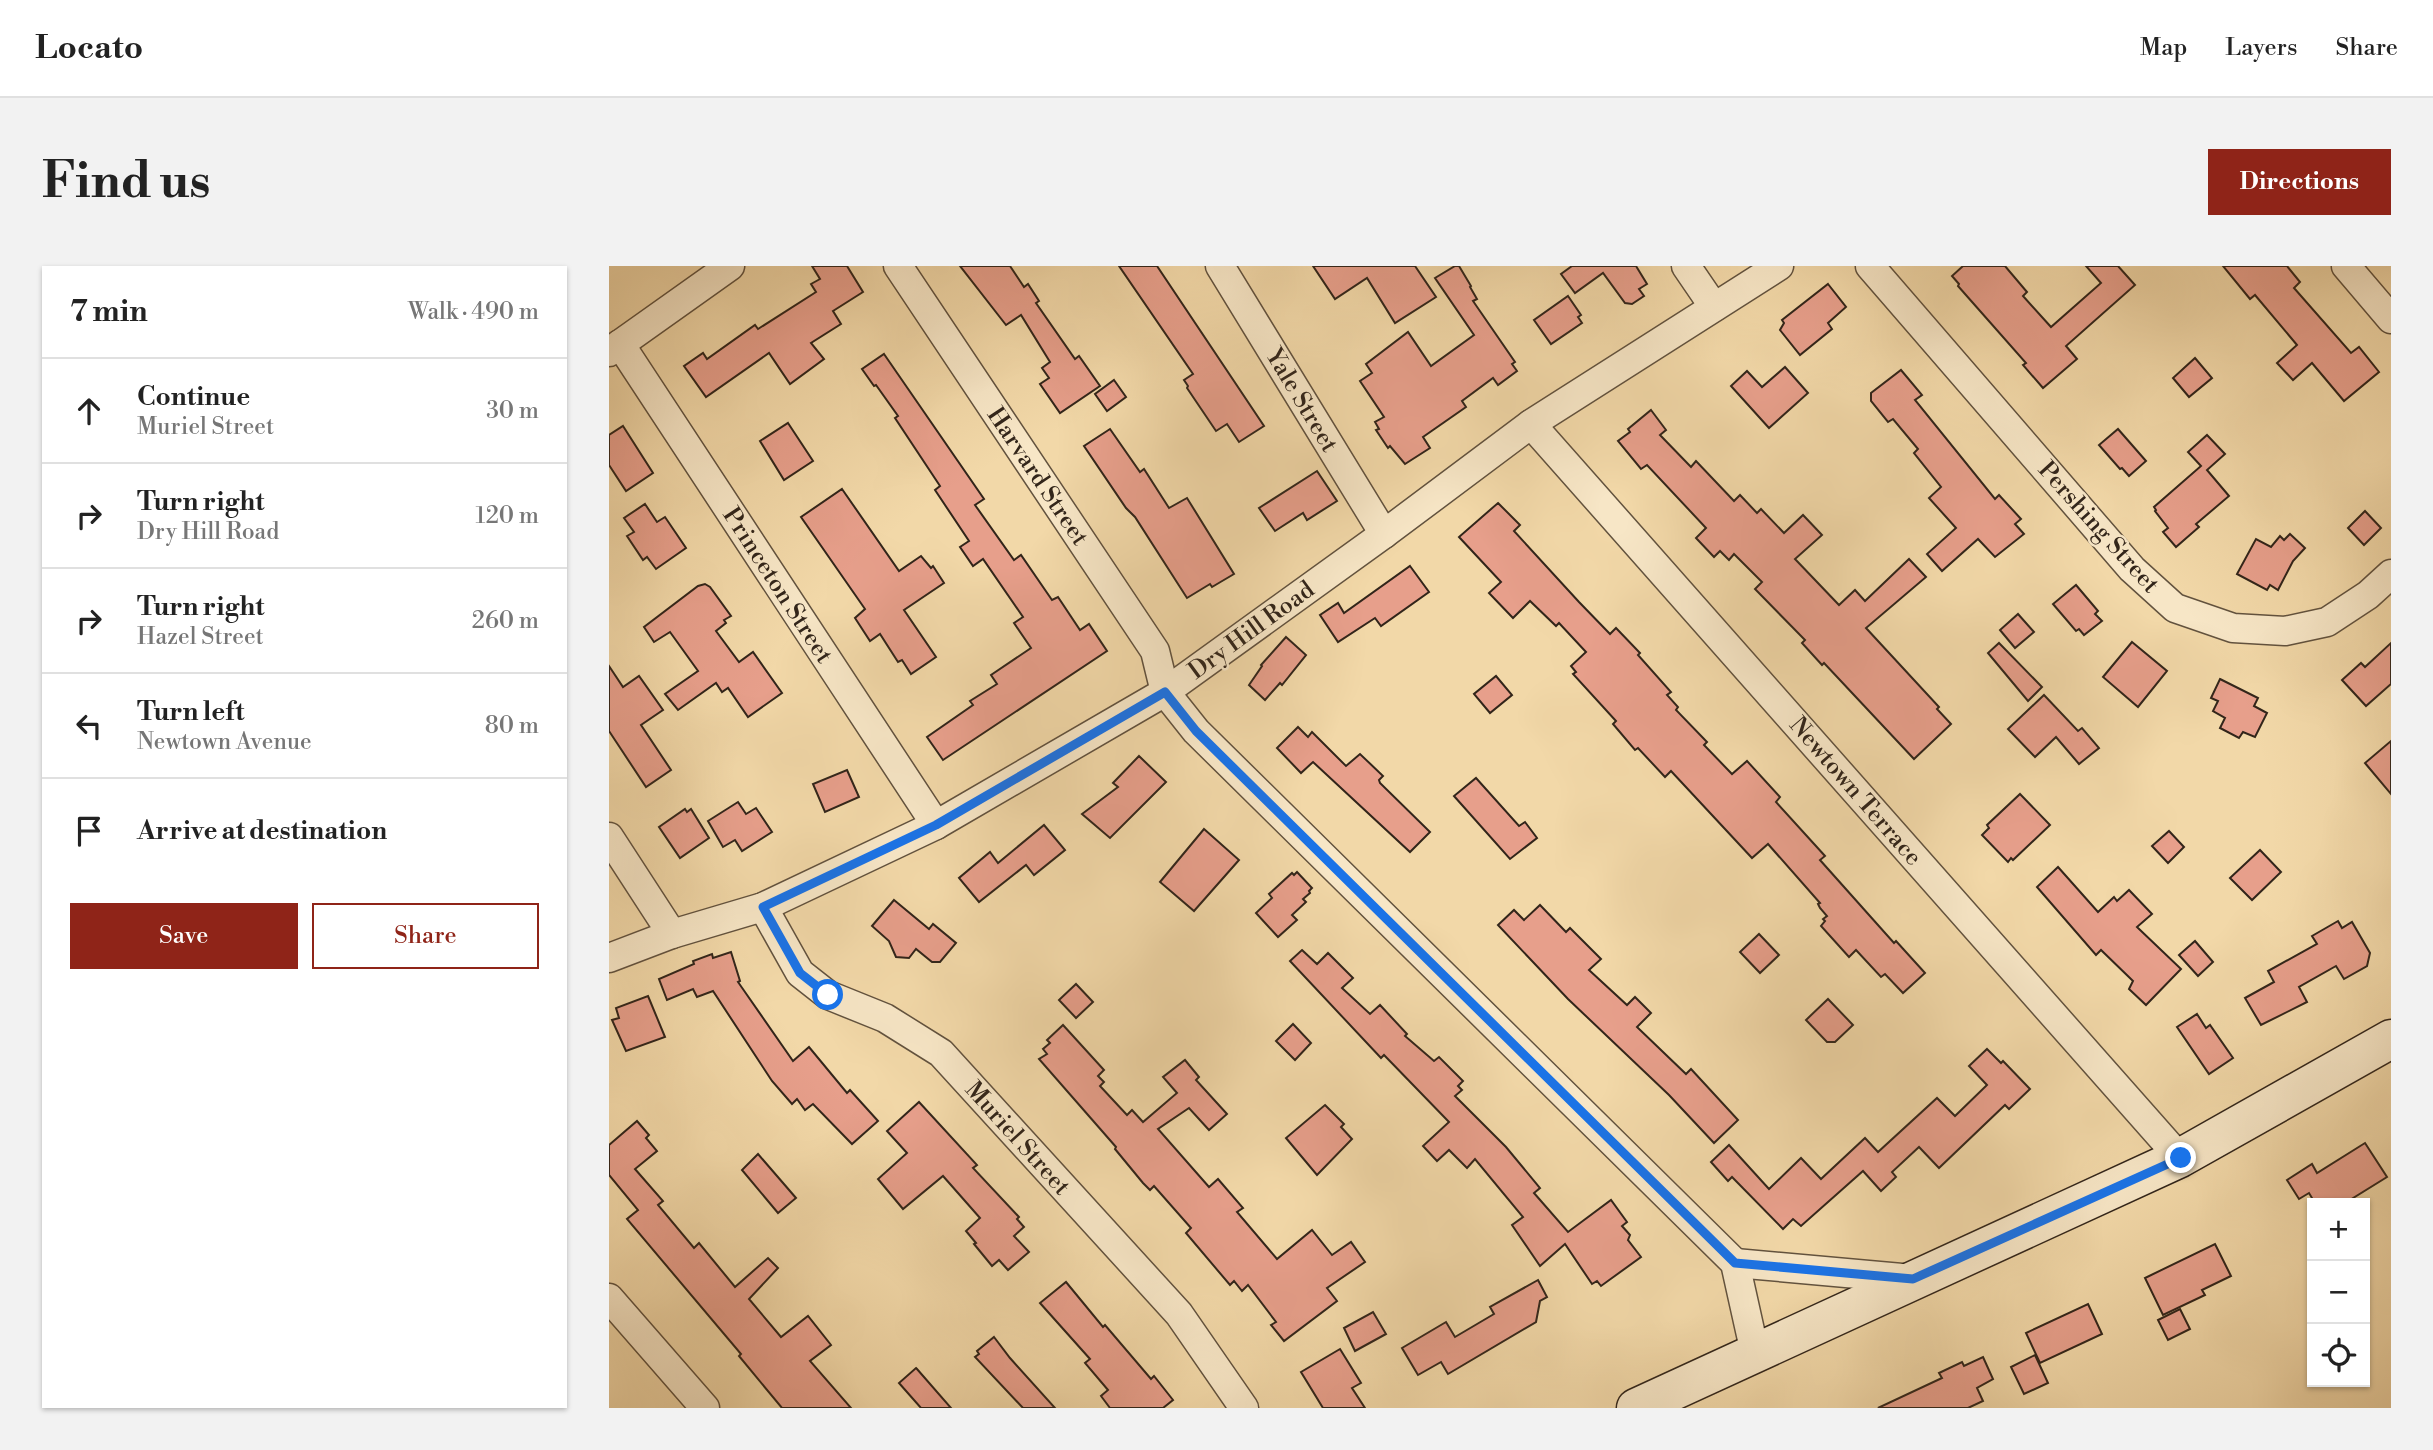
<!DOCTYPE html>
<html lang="en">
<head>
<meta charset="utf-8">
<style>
	body { margin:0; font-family:"Libre Bodoni",serif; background:#f2f2f2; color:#222 }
	.controls { position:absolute; right:21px; bottom:21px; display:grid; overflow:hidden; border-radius:0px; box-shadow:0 2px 5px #0004 }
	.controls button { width:63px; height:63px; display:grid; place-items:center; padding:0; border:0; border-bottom:2px solid #e0e0e0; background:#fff; color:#222; font:35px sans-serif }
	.stop { position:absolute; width:21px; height:21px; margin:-16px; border:5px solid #1a73e8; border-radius:50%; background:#fff }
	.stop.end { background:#1a73e8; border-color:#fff; box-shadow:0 2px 7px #0008 }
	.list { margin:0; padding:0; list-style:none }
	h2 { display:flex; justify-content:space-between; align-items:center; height:91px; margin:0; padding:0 28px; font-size:30px }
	h2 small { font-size:23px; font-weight:400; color:#767676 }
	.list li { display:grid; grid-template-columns:46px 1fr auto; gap:21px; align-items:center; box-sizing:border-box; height:105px; padding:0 28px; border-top:2px solid #e0e0e0 }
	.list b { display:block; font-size:26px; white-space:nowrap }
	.list p { margin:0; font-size:23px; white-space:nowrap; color:#767676 }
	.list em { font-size:23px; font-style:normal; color:#767676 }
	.actions { display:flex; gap:14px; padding:21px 28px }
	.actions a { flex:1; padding:16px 0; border:2px solid #8f2418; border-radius:0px; text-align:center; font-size:24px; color:#8f2418 }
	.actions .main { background:#8f2418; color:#fff }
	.icon { flex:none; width:38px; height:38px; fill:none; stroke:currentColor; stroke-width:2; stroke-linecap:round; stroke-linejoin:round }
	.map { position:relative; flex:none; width:1782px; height:1142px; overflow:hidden; border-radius:0px }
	header { display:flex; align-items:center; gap:42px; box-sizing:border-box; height:98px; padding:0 35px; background:#fff; border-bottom:2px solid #e0e0e0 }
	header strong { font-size:33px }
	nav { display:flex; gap:38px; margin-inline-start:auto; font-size:24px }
	.intro { display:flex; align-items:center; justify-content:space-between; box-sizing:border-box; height:168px; padding:0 42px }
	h1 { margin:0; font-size:49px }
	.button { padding:18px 32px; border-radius:0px; background:#8f2418; color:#fff; font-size:24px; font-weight:700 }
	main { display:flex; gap:42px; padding:0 42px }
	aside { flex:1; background:#fff; border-radius:0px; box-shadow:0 2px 5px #0004 }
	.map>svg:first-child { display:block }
	.building { fill:#e79f8b; stroke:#32251a; stroke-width:2 }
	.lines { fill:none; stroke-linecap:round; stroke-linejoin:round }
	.minor-casing { stroke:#62523e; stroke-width:31 }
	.secondary-casing { stroke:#32251a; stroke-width:41 }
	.minor { stroke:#f7e6c6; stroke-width:28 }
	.secondary { stroke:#f7e6c6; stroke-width:38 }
	.route { stroke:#1a73e8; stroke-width:9 }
	.labels { text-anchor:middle; stroke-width:5; stroke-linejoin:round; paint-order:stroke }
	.street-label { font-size:24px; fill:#32251a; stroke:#f7e6c6 }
</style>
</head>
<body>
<header>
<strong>Locato</strong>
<nav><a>Map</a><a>Layers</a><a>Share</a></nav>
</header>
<div class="intro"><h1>Find us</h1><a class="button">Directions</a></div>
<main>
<aside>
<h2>7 min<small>Walk · 490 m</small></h2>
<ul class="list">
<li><svg class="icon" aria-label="ahead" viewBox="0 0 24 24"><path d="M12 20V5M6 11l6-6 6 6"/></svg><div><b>Continue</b><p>Muriel Street</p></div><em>30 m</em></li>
<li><svg class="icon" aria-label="right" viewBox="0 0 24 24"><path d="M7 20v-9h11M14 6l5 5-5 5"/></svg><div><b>Turn right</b><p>Dry Hill Road</p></div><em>120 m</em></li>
<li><svg class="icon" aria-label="right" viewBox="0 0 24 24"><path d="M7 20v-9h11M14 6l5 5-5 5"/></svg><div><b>Turn right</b><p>Hazel Street</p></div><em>260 m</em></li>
<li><svg class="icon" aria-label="left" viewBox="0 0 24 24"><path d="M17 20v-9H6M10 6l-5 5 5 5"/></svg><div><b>Turn left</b><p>Newtown Avenue</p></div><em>80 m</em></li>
<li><svg class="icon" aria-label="arrive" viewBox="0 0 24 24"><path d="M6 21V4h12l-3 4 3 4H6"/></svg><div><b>Arrive at destination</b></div></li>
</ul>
<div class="actions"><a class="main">Save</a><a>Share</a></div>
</aside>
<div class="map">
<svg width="1782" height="1142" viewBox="0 0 1782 1142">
	<rect width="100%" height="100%" fill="#f2d8a8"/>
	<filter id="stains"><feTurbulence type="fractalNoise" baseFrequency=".00286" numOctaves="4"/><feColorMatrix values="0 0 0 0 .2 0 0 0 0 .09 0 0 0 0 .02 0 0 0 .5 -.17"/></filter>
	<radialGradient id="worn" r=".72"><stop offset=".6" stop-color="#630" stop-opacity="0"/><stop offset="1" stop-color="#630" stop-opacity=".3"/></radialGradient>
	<g class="building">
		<path d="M203,0H238L254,26L224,45L232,58L202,77L215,93L181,118L160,87L97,131L75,100L94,87L98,93L146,59L149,63L207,26L202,18L211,13Z"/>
		<path d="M351,0H401L415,21L419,18L430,35L427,37L466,93L470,90L491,120L451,147L431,118L440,112L433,102L441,96L412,49L397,59Z"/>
		<path d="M510,0H548L655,160L630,176L618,158L607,165L578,122L579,120L575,114L584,108Z"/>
		<path d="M704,0H806L827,31L786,57L758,12L726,33Z"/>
		<path d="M846,0H850L862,20L861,21L868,33L864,35L906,96L903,98L908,105L889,119L884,112L853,135L857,141L814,171L821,182L796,198L781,180L779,182L767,164L770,163L766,156L775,151L751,115L763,107L757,98L799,66L822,100L865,69L826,12Z"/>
		<path d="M963,0H1027L1038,18L1030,23L1035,30L1023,38L1016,37L994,7L966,27L952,8Z"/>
		<path d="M1354,0H1396L1418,26L1414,30L1442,61L1492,17L1477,0H1509L1526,19L1457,80L1468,93L1434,122L1414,99L1417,97L1349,20L1350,18L1343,10Z"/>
		<path d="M1614,0H1678L1691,16L1685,22L1742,87L1750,81L1770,106L1735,135L1703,97L1684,114L1668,97L1688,79L1646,29L1641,33Z"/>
		<path d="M1219,18L1237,41L1219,57L1223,63L1191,89L1171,64L1175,57L1173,54Z"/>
		<path d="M959,30L972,49L969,51L973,57L942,78L925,54Z"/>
		<path d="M275,88L375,233L366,239L405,294L412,289L443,334L449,331L471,364L480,358L498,385L334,494L318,471L364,439L361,435L388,418L382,409L422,382L405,357L414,351L374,293L364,300L351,281L360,275L326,224L331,220L286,152L289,150L267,119L265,120L253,103Z"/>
		<path d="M1586,92L1603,112L1580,131L1564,112Z"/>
		<path d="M1176,101L1199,127L1160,162L1122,120L1138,105L1153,121Z"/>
		<path d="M1292,104L1313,129L1306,134L1386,233L1390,229L1412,253L1406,258L1415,268L1386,291L1369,273L1333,305L1318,288L1347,262L1320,232L1332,221L1305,187L1309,183L1284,153L1279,156L1262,135V127Z"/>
		<path d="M505,114L517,131L498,145L486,128Z"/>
		<path d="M1042,144L1057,164L1051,169L1082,201L1087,195L1125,235L1131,229L1148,247L1152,243L1175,267L1194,249L1213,269L1186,293L1230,339L1246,324L1256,335L1300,293L1317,311L1257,362L1330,441L1328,443L1342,458L1305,493L1215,397L1213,399L1193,377L1196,374L1146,323L1153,316L1125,288L1120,294L1111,285L1105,291L1087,272L1097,262L1038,199L1032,203L1009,175L1021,166L1019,163Z"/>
		<path d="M179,157L204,195L175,214L151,175Z"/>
		<path d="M14,160L44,207L17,225L0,199V169Z"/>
		<path d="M501,163L531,206L535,203L560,242L578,232L625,308L603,321L601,318L578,332L526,251L517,242L475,180Z"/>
		<path d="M1509,163L1537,195L1520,210L1513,202L1511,203L1490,179Z"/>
		<path d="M1598,169L1616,188L1598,204L1620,230L1587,258L1590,261L1567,281L1554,266L1559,262L1546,245L1547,244L1545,241L1592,200L1579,186Z"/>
		<path d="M708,205L728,235L698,254L694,247L666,265L650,242Z"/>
		<path d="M233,223L290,305L312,290L322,302L324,300L335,317L295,344L327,391L302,408L293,394L289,396L271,368L261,375L246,352L256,343L192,251Z"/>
		<path d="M889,237L911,259L905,265L970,336L1001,368L1007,362L1031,387L1029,389L1062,426L1058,429L1069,441L1067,444L1098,476L1095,479L1123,508L1138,495L1171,531L1167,536L1216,590L1211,594L1285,677L1287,675L1316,707L1294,727L1276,708L1272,711L1247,684L1240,691L1212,660L1216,655L1214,653L1218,650L1211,642L1209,638L1211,637L1159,578L1143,592L1062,505L1056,511L1029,482L1026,484L1004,458L1007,455L964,408L967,406L962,400L977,386L950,357L947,360L921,335L904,352L880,327L892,316L850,271Z"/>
		<path d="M36,238L48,256L56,251L77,282L47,303L38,291L34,294L18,270L25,266L15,252Z"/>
		<path d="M1756,245L1772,262L1755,279L1739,262Z"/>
		<path d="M1681,268L1696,282L1684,295L1669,324L1661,319L1658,324L1628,308L1647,273L1662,281L1671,270L1675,274Z"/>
		<path d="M801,300L820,326L772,360L766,352L729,376L711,349L729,337L735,347Z"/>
		<path d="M96,318L101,321L122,350L115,354L117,357L107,365L130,396L144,386L173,427L139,451L119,422L113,426L107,417L69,444L56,428L89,405L61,366L45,376L35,361L89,320Z"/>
		<path d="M1467,319L1489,345L1486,348L1493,355L1475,369L1470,363L1467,365L1444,338Z"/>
		<path d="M1409,348L1425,366L1406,382L1391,364Z"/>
		<path d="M677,371L697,389L673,419L671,417L656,434L640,419L653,400L652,399Z"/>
		<path d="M1523,376L1558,405L1529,441L1494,411Z"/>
		<path d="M1390,377L1433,421L1419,435L1379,387Z"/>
		<path d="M1782,377V418L1757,440L1733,414L1752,397L1756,401Z"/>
		<path d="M0,400L14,421L30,410L54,444L32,459L62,504L37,521L0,465Z"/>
		<path d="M887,410L903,429L881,447L865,428Z"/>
		<path d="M1611,413L1649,432L1645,440L1658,447L1646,471L1634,466L1630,472L1611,462L1616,452L1604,445L1609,435L1602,432Z"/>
		<path d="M1435,429L1469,465L1473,462L1490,482L1470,498L1447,471L1426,491L1399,463Z"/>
		<path d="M689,461L699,471L703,466L737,500L751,488L774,510L770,514L771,517L821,566L801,586L704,496L692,507L668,482Z"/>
		<path d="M1782,475V528L1756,497Z"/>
		<path d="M530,490L557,516L501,572L473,548L509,521L504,517Z"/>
		<path d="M238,504L250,531L216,546L204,518Z"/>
		<path d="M867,512L910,560L916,556L928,572L901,593L845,530Z"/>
		<path d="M1411,528L1441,559L1404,594L1402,592L1399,596L1373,569L1380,562L1378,559Z"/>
		<path d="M129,536L137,548L147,542L163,566L133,585L126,574L114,581L99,555Z"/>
		<path d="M76,543L78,546L82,543L100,572L71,592L50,561Z"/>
		<path d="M435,559L456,584L425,609L417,599L370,636L350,612L381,586L389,597Z"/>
		<path d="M595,563L630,594L585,645L551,616Z"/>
		<path d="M1560,565L1575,581L1559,597L1543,580Z"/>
		<path d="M1651,584L1672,606L1643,634L1621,612Z"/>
		<path d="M1449,601L1489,646L1505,631L1508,635L1520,624L1543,648L1528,661L1572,703L1537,739L1520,723L1524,715L1492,684L1487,689L1428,621Z"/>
		<path d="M688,606L703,622L700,625L701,627L694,633L697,636L683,649L688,654L669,671L647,647L663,632L660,628L683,607L685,609Z"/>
		<path d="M285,634L320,663L324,658L347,677L331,696H323L307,683L300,692L287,691L280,675L263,660Z"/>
		<path d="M931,639L957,666L961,662L992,693L980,704L1018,739L1026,731L1042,747L1028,761L1077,808L1082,803L1129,854L1105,877L1060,829L959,733L889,659L905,644L915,654Z"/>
		<path d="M1729,655L1733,662L1743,656L1761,687L1758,700L1735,713L1727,700L1690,721L1698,736L1652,759L1636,732L1665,716L1659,705L1708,678L1703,670Z"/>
		<path d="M1150,668L1170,689L1151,707L1131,686Z"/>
		<path d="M1586,675L1604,696L1589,710L1570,689Z"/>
		<path d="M693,684L708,698L719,687L744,712L733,722L761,748L771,739L798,768L796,770L825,795L830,791L854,815L849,820L853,824L846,830L897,881L931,922L925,927L959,966L1002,934L1018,956L1013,960L1021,969L1019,974L1032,991L992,1020L988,1015L983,1018L956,978L931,1000L903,959L914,951L866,893L858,902L840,884L828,895L814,880L840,856L775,789L772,792L681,695Z"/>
		<path d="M122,686L131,715L129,716L184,795L200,781L238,827L241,824L269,855L243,878L204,838L196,844L188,833L183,838L163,815L104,725L88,731L84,723L58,734L50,713L85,698L84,695L103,688L104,692Z"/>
		<path d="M467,718L484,736L467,752L450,734Z"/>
		<path d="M39,730L56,771L17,785L3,754L10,752L7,742Z"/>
		<path d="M1219,733L1244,759L1226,776H1218L1197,754Z"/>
		<path d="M1588,748L1597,762L1601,759L1624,792L1600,808L1568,761Z"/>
		<path d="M684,758L702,777L686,794L667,775Z"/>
		<path d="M454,759L495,804L489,810L495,816L491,820L518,849L523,844L534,856L568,827L554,811L576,794L590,811L587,814L618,848L600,864L580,842L549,863L600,921L609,913L634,942L628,946L668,993L703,964L723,989L742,976L756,996L718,1022L728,1035L675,1075L662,1059L667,1056L639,1019L633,1025L625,1015L621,1019L577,967L582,962L545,920L541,924L534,917L506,883L507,881L430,793L438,788L434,783L441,777L438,774Z"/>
		<path d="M1378,783L1392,797L1394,795L1421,823L1400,843L1396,839L1330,902L1310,881L1283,906L1287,911L1272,925L1254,905L1192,960L1184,953L1174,963L1123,911L1119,915L1102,896L1120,879L1160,923L1192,892L1212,913L1256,872L1269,886L1328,832L1346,850L1378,819L1360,800Z"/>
		<path d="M310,836L368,899L364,902L410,951L408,953L415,961L405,970L420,986L399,1004L390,994L383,1000L365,978L367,977L357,965L371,952L334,910L294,943L269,913L298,887L278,865Z"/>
		<path d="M716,839L735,858L732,861L743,873L708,909L677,872Z"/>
		<path d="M28,855L40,869L37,872L48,885L26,903L54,935L49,939L85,982L90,977L126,1021L159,992L169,1002L140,1033L172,1071L199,1050L222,1079L201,1095L242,1142H173L130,1090L132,1088L18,953L29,944L0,909V879Z"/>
		<path d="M1756,877L1778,911L1736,937H1706L1700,927L1690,933L1678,914L1703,898L1708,907Z"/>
		<path d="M149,888L187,932L169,947L133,904Z"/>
		<path d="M1606,978L1622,1010L1593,1024L1596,1029L1554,1049L1536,1012Z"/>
		<path d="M929,1014L938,1031L931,1035L927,1056L839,1108L832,1096L809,1109L793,1082L837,1056L846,1071L885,1048L881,1041Z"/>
		<path d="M457,1016L494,1061L496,1059L542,1113L545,1110L564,1134L554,1142H501L492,1130L499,1124L476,1097L481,1093L431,1037Z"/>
		<path d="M1479,1038L1493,1068L1431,1097L1417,1067Z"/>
		<path d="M1571,1043L1581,1063L1559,1074L1549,1054Z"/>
		<path d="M764,1046L777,1068L746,1085L735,1062Z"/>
		<path d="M385,1071L401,1092L446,1142H414L366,1091L370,1088L368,1085Z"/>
		<path d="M731,1083L752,1117L743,1122L756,1142H714L692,1106Z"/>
		<path d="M1426,1089L1439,1117L1415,1128L1402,1101Z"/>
		<path d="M1374,1091L1384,1113L1368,1122L1374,1135L1359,1142H1269L1333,1112L1330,1107L1353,1096L1355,1100Z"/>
		<path d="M307,1102L308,1103L342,1142H312L290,1117Z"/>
	</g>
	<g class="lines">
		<g class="minor-casing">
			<g id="minor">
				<path d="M289,0L546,385L556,426L587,465L1126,997L1146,1087"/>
				<path d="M611,0L775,268"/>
				<path d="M1077,0L1105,41"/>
				<path d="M1261,0L1523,303L1566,342L1624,362L1676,365L1718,356L1759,329L1782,308"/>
				<path d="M1737,0L1782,53"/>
				<path d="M11,78L327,559"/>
				<path d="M0,86L121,0"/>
				<path d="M922,158L1571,892"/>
				<path d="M0,571L63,668"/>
				<path d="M154,641L191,707L219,729L276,752L332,787L570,1048L635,1142"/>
				<path d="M0,692L63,668L154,641L327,559L556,426L775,268L922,158L1170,0"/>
				<path d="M1126,997L1304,1013"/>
				<path d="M0,1032L96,1142"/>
			</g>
		</g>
		<g class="secondary-casing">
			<path id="secondary" d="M1027,1142L1571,892L1782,773"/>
		</g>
		<use href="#minor" class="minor"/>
		<use href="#secondary" class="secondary"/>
	</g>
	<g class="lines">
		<path class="route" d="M219,729L191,707L154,641L327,559L556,426L587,465L1126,997L1304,1013L1572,892"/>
	</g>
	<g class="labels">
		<g class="street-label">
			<text transform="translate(693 134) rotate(59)" y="8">Yale Street</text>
			<text transform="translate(429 210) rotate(56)" y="8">Harvard Street</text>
			<text transform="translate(1490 261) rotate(48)" y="8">Pershing Street</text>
			<text transform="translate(169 319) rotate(57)" y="8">Princeton Street</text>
			<text transform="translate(642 364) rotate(-36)" y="8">Dry Hill Road</text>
			<text transform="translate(1247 525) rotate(49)" y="8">Newtown Terrace</text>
			<text transform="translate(409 872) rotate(48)" y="8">Muriel Street</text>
		</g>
	</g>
	<rect width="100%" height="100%" filter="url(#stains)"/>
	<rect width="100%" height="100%" fill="url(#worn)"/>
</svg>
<div class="controls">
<button>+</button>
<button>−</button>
<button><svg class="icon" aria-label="locate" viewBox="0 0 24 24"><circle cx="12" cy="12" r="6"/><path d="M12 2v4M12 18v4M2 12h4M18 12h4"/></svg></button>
</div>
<div class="stop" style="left:219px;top:729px"></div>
<div class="stop end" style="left:1572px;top:892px"></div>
</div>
</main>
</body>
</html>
